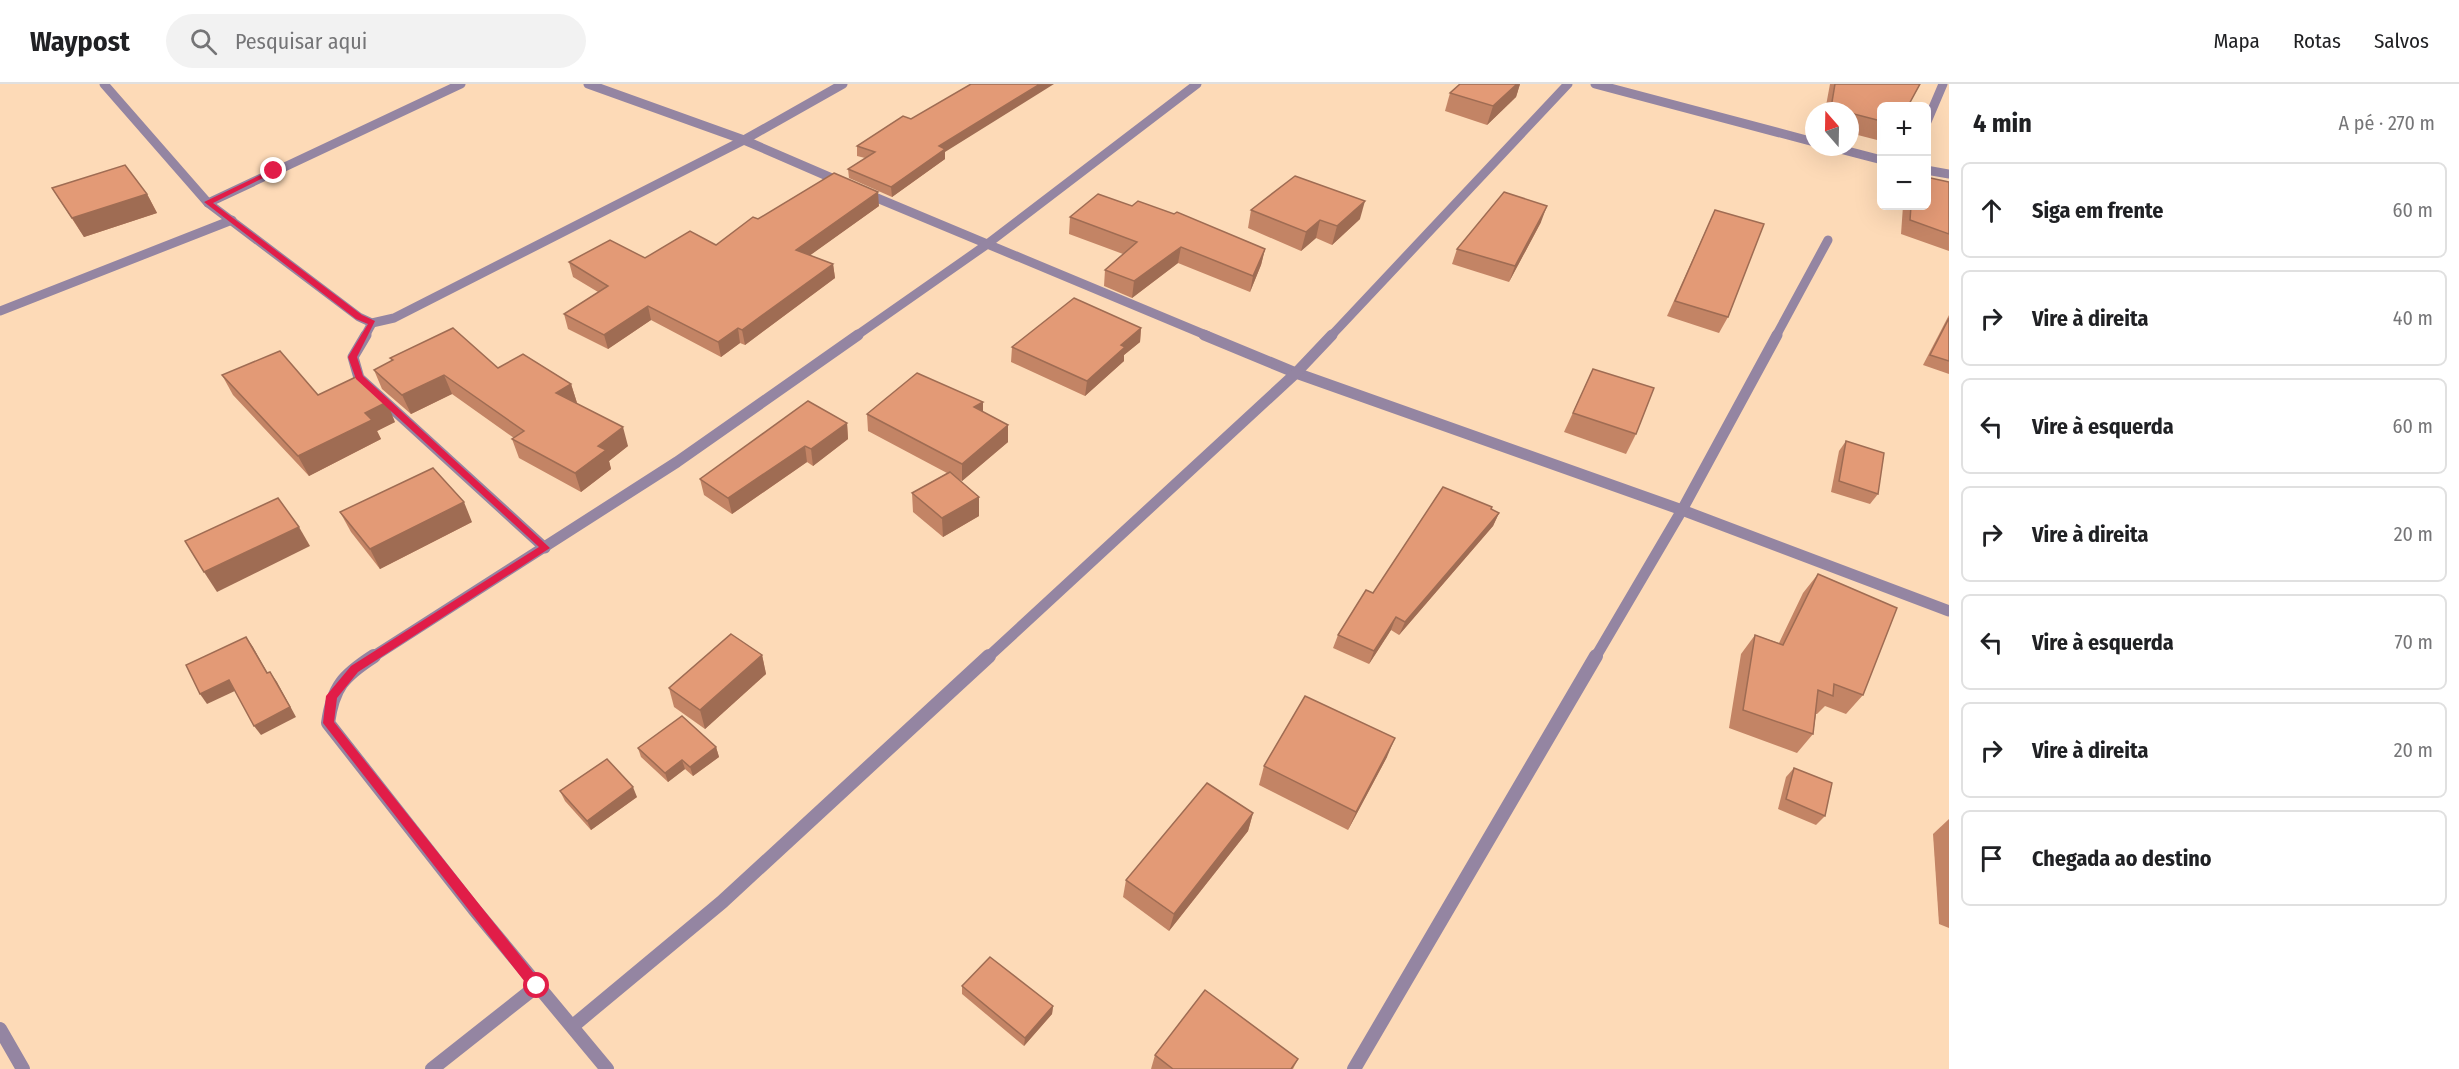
<!DOCTYPE html>
<html lang="pt">
<head>
<meta charset="utf-8">
<style>
	body { margin:0; font-family:"Fira Sans Condensed",sans-serif; background:#f2f2f2; color:#202124 }
	.controls { position:absolute; right:18px; top:18px; display:grid; overflow:hidden; border-radius:9px; box-shadow:0 6px 24px #0002 }
	.controls button { width:54px; height:54px; display:grid; place-items:center; padding:0; border:0; border-bottom:2px solid #e0e0e0; background:#fff; color:#202124; font:30px sans-serif }
	.compass { position:absolute; left:1805px; top:18px; width:54px; height:54px; border-radius:50%; background:#fff; box-shadow:0 6px 24px #0002; rotate:340deg }
	.stop { position:absolute; width:18px; height:18px; margin:-14px; border:4px solid #e11d48; border-radius:50%; background:#fff }
	.stop.end { background:#e11d48; border-color:#fff; box-shadow:0 2px 6px #0008 }
	.list { margin:0; padding:0; list-style:none }
	h2 { display:flex; justify-content:space-between; align-items:center; height:78px; margin:0; padding:0 24px; font-size:26px }
	h2 small { font-size:20px; font-weight:400; color:#757577 }
	.list li { display:grid; grid-template-columns:39px 1fr auto; gap:18px; align-items:center; box-sizing:border-box; height:96px; margin:0 12px 12px; padding:0 12px; border:2px solid #e0e0e0; border-radius:9px }
	.list b { display:block; font-size:22px; white-space:nowrap }
	.list em { font-size:20px; font-style:normal; color:#757577 }
	.icon { flex:none; width:33px; height:33px; fill:none; stroke:currentColor; stroke-width:2; stroke-linecap:round; stroke-linejoin:round }
	.map { position:relative; flex:none; width:1949px; height:985px; overflow:hidden }
	header { display:flex; align-items:center; gap:36px; box-sizing:border-box; height:84px; padding:0 30px; background:#fff; border-bottom:2px solid #e0e0e0 }
	header strong { font-size:28px }
	nav { display:flex; gap:33px; margin-inline-start:auto; font-size:21px }
	.search { width:420px; height:54px; background:#f2f2f2; display:flex; align-items:center; gap:15px; box-sizing:border-box; padding:0 21px; border-radius:33px; color:#757577; font-size:22px }
	main { display:flex }
	aside { flex:1; background:#fff }
	.map>svg:first-child { display:block }
	.lines { fill:none; stroke-linecap:round; stroke-linejoin:round }
	.street-far2 { stroke:#9485a2; stroke-width:9 }
	.street-far1 { stroke:#9485a2; stroke-width:11 }
	.street { stroke:#9485a2; stroke-width:14 }
	.wall { fill:#c38465 }
	.shaded-wall { fill:#9f6c53 }
	.building { fill:#e39a76; stroke:#9f6c53; stroke-width:1.5 }
	.route { fill:#e11d48 }
</style>
</head>
<body>
<header>
<strong>Waypost</strong>
<div class="search"><svg class="icon" aria-label="search" viewBox="0 0 24 24"><circle cx="10" cy="10" r="6"/><path d="M15 15l6 6"/></svg>Pesquisar aqui</div>
<nav><a>Mapa</a><a>Rotas</a><a>Salvos</a></nav>
</header>
<main>
<div class="map">
<svg width="1949" height="985" viewBox="0 0 1949 985">
	<rect width="100%" height="100%" fill="#fddab7"/>
	<g class="lines">
		<g class="street-far2">
			<path d="M104,0L208,119L359,233L372,239L394,234L744,56L843,0"/>
			<path d="M588,0L744,56L841,98"/>
			<path d="M1595,0L1814,58"/>
			<path d="M1926,40L1943,0"/>
			<path d="M1832,63L1882,76"/>
			<path d="M1926,86L1949,90"/>
			<path d="M865,109L1208,252"/>
			<path d="M208,119L461,0"/>
			<path d="M0,227L232,136"/>
			<path d="M365,252L372,239"/>
			<path d="M856,252L986,161L1197,0"/>
			<path d="M1331,252L1568,0"/>
			<path d="M1776,252L1828,156"/>
		</g>
		<g class="street-far1">
			<path d="M366,251L353,273L359,294L545,464"/>
			<path d="M1204,251L1296,289L1682,426L1949,527"/>
			<path d="M371,574L677,378L858,251"/>
			<path d="M987,574L1296,289L1332,251"/>
			<path d="M1595,574L1682,426L1777,251"/>
		</g>
		<g class="street">
			<path d="M374,572C343,592 333,603 328,639L474,825L607,985"/>
			<path d="M574,941L722,818L989,572"/>
			<path d="M0,945L23,985"/>
			<path d="M432,985L537,902"/>
			<path d="M1354,985L1596,572"/>
		</g>
	</g>
	<g class="wall">
		<path d="M1460,0H1520L1516,13L1487,41L1445,27L1450,9Z"/>
		<path d="M1830,0H1920L1881,22V57L1850,49V27H1825Z"/>
		<path d="M857,62L945,68V75L892,113L849,94L848,85L865,74L857,72Z"/>
		<path d="M1949,98V167L1901,150L1903,122H1926Z"/>
		<path d="M52,104L147,110L157,129L84,153Z"/>
		<path d="M879,122L810,171L833,180L835,194L745,261L740,259L721,273L651,236L608,265L568,245L564,230L598,208L573,193L569,178L645,174L716,161L758,135Z"/>
		<path d="M1132,122L1265,165L1261,181L1250,208L1178,179L1132,214L1104,202L1105,186L1123,170L1069,150L1070,133Z"/>
		<path d="M1251,126L1360,135L1332,161L1316,154L1301,167L1248,144Z"/>
		<path d="M1715,126L1728,233L1719,249L1667,232Z"/>
		<path d="M1541,138L1509,198L1452,180L1457,165Z"/>
		<path d="M1949,231V290L1923,281Z"/>
		<path d="M1141,244L1140,258L1124,271V277L1085,312L1011,278L1012,263Z"/>
		<path d="M390,274L498,284L571,300L577,319L628,362L609,377L611,385L581,408L519,374L512,355L514,354L452,310L411,330L382,305L374,286L392,277Z"/>
		<path d="M1593,285L1636,350L1626,370L1564,348Z"/>
		<path d="M222,291L318,311L395,338L377,347L381,355L309,392L233,311Z"/>
		<path d="M983,318V328L1008,341V358L962,397L958,395L979,413V432L943,453L913,428L912,409L947,389L868,347L867,330Z"/>
		<path d="M847,339L848,355L813,382L807,378L732,430L704,411L700,395Z"/>
		<path d="M1846,357L1878,410L1870,420L1831,408L1839,367Z"/>
		<path d="M1491,425L1499,429L1493,442L1399,551L1391,546L1369,580L1333,564L1338,551L1373,509Z"/>
		<path d="M340,428L472,438L380,485L351,448Z"/>
		<path d="M1818,490L1863,611L1846,630L1825,622L1817,630H1816L1813,650L1797,669L1729,644L1741,570L1755,551L1779,559L1803,509Z"/>
		<path d="M762,571L766,590L705,645L674,623L669,604Z"/>
		<path d="M716,663L719,673L693,692L685,685L668,698L641,673L638,664Z"/>
		<path d="M1387,673L1348,746L1259,701L1264,682Z"/>
		<path d="M1794,684L1825,732L1816,741L1778,725L1786,693Z"/>
		<path d="M560,707L637,713L591,746L565,717Z"/>
		<path d="M1253,729L1248,747L1169,847L1123,813L1126,796Z"/>
		<path d="M1949,735V844L1939,840L1933,750Z"/>
		<path d="M962,902L1053,922L1052,930L1024,962L962,910Z"/>
		<path d="M1155,971L1298,975L1293,985H1151Z"/>
	</g>
	<g class="shaded-wall">
		<path d="M1040,0H1054L945,68V75L892,113L891,103L939,62Z"/>
		<path d="M1517,0H1520L1516,13L1487,41L1493,22Z"/>
		<path d="M878,108L879,122L798,180L796,166Z"/>
		<path d="M147,110L157,129L84,153L72,134Z"/>
		<path d="M1365,117L1360,135L1332,161L1337,142Z"/>
		<path d="M1547,122L1541,138L1509,198L1515,182Z"/>
		<path d="M1320,136L1316,154L1301,167L1306,148Z"/>
		<path d="M1181,163L1178,179L1132,214L1134,197Z"/>
		<path d="M1265,165L1261,181L1250,208L1253,192Z"/>
		<path d="M833,180L835,194L745,261L742,246Z"/>
		<path d="M648,222L651,236L608,265L604,251Z"/>
		<path d="M738,244L740,259L721,273L718,258Z"/>
		<path d="M1141,244L1140,258L1124,271V277L1085,312L1087,297L1121,261Z"/>
		<path d="M444,291L452,310L411,330L402,311Z"/>
		<path d="M571,300L577,319L556,309Z"/>
		<path d="M387,318L395,338L377,347L381,355L309,392L298,372L365,329Z"/>
		<path d="M983,318V336L974,323Z"/>
		<path d="M847,339L848,355L813,382L811,365Z"/>
		<path d="M1008,341V358L962,397V380Z"/>
		<path d="M623,343L628,362L609,377L611,385L581,408L575,389L598,362Z"/>
		<path d="M805,362L807,378L732,430L728,414Z"/>
		<path d="M979,413V432L943,453L942,434Z"/>
		<path d="M464,418L472,438L380,485L370,465Z"/>
		<path d="M1499,429L1493,442L1399,551L1405,538Z"/>
		<path d="M299,443L310,462L217,508L204,488Z"/>
		<path d="M1396,533L1391,546L1369,580L1374,567Z"/>
		<path d="M246,553L253,563L273,599L267,589Z"/>
		<path d="M762,571L766,590L705,645L700,626Z"/>
		<path d="M270,588L277,598L296,633L261,651L254,642Z"/>
		<path d="M229,596L237,606L207,620L200,610Z"/>
		<path d="M1395,654L1387,673L1348,746L1356,728Z"/>
		<path d="M716,663L719,673L693,692L690,683Z"/>
		<path d="M682,676L685,685L668,698L665,689Z"/>
		<path d="M633,703L637,713L591,746L587,737Z"/>
		<path d="M1253,729L1248,747L1169,847L1174,830Z"/>
		<path d="M1053,922L1052,930L1024,962L1025,954Z"/>
	</g>
	<g class="building">
		<path d="M971,0H1040L939,62L945,65L891,103L848,85L875,68L857,62L903,32L911,35Z"/>
		<path d="M1460,0H1517L1493,22L1450,9Z"/>
		<path d="M1835,0H1920L1908,22H1881V37L1850,29V27H1844L1831,24Z"/>
		<path d="M125,81L147,110L72,134L52,104Z"/>
		<path d="M834,89L878,108L796,166L833,180L742,246L738,244L718,258L648,222L604,251L564,230L608,202L569,178L610,156L645,174L690,147L716,161L753,133L758,135Z"/>
		<path d="M1295,92L1365,117L1337,142L1320,136L1306,148L1251,126Z"/>
		<path d="M1926,93L1949,98V150L1910,136L1911,122H1926Z"/>
		<path d="M1504,108L1547,122L1515,182L1457,165Z"/>
		<path d="M1098,110L1132,122L1138,117L1174,130L1177,128L1265,165L1253,192L1181,163L1134,197L1105,186L1137,158L1070,133Z"/>
		<path d="M1715,126L1764,140L1728,233L1675,217Z"/>
		<path d="M1074,214L1141,244L1121,261L1125,263L1087,297L1012,263Z"/>
		<path d="M1949,234V277L1930,271Z"/>
		<path d="M453,244L498,284L523,270L571,300L556,309L623,343L598,362L606,366L575,389L512,355L524,347L444,291L402,311L374,286L393,276L390,274Z"/>
		<path d="M280,267L318,311L358,292L387,318L365,329L372,336L298,372L222,291Z"/>
		<path d="M1593,285L1654,304L1636,350L1573,329Z"/>
		<path d="M917,289L983,318L974,323L1008,341L962,380L867,330Z"/>
		<path d="M808,317L847,339L811,365L805,362L728,414L700,395Z"/>
		<path d="M1846,357L1884,369L1878,410L1839,397Z"/>
		<path d="M433,384L464,418L370,465L340,428Z"/>
		<path d="M950,388L979,413L942,434L912,409Z"/>
		<path d="M1443,403L1492,423L1491,425L1499,429L1405,538L1396,533L1374,567L1338,551L1366,506L1373,509Z"/>
		<path d="M278,414L299,443L204,488L185,457Z"/>
		<path d="M1818,490L1897,524L1863,611L1834,600L1833,612L1818,606L1813,650L1743,626L1755,551L1783,561Z"/>
		<path d="M731,550L762,571L700,626L669,604Z"/>
		<path d="M246,553L267,589L270,588L290,623L254,642L229,596L200,610L186,581Z"/>
		<path d="M1305,612L1395,654L1356,728L1264,682Z"/>
		<path d="M682,632L716,663L690,683L682,676L665,689L638,664Z"/>
		<path d="M607,675L633,703L587,737L560,707Z"/>
		<path d="M1794,684L1832,699L1825,732L1786,715Z"/>
		<path d="M1207,699L1253,729L1174,830L1126,796Z"/>
		<path d="M990,873L1053,922L1025,954L962,902Z"/>
		<path d="M1205,906L1298,975L1291,985H1173L1155,971Z"/>
	</g>
	<path class="route" d="M271,86L277,87L213,119L362,231L375,237L357,273L363,292L550,464L358,588L337,614L334,638L541,898V907L537,908L532,907L323,639L326,612L351,582L539,463L356,295L348,273L368,240L356,235L204,118Z"/>
</svg>
<div class="controls">
<button>+</button>
<button>−</button>
</div>
<svg class="compass" viewBox="-18 -18 36 36"><path d="M0-13l5 13h-10z" fill="#e53935"/><path d="M0 13l5-13h-10z" fill="#757577"/></svg>
<div class="stop" style="left:537px;top:902px"></div>
<div class="stop end" style="left:274px;top:87px"></div>
</div>
<aside>
<h2>4 min<small>A pé · 270 m</small></h2>
<ul class="list">
<li><svg class="icon" aria-label="ahead" viewBox="0 0 24 24"><path d="M12 20V5M6 11l6-6 6 6"/></svg><div><b>Siga em frente</b></div><em>60 m</em></li>
<li><svg class="icon" aria-label="right" viewBox="0 0 24 24"><path d="M7 20v-9h11M14 6l5 5-5 5"/></svg><div><b>Vire à direita</b></div><em>40 m</em></li>
<li><svg class="icon" aria-label="left" viewBox="0 0 24 24"><path d="M17 20v-9H6M10 6l-5 5 5 5"/></svg><div><b>Vire à esquerda</b></div><em>60 m</em></li>
<li><svg class="icon" aria-label="right" viewBox="0 0 24 24"><path d="M7 20v-9h11M14 6l5 5-5 5"/></svg><div><b>Vire à direita</b></div><em>20 m</em></li>
<li><svg class="icon" aria-label="left" viewBox="0 0 24 24"><path d="M17 20v-9H6M10 6l-5 5 5 5"/></svg><div><b>Vire à esquerda</b></div><em>70 m</em></li>
<li><svg class="icon" aria-label="right" viewBox="0 0 24 24"><path d="M7 20v-9h11M14 6l5 5-5 5"/></svg><div><b>Vire à direita</b></div><em>20 m</em></li>
<li><svg class="icon" aria-label="arrive" viewBox="0 0 24 24"><path d="M6 21V4h12l-3 4 3 4H6"/></svg><div><b>Chegada ao destino</b></div></li>
</ul>
</aside>
</main>
</body>
</html>
